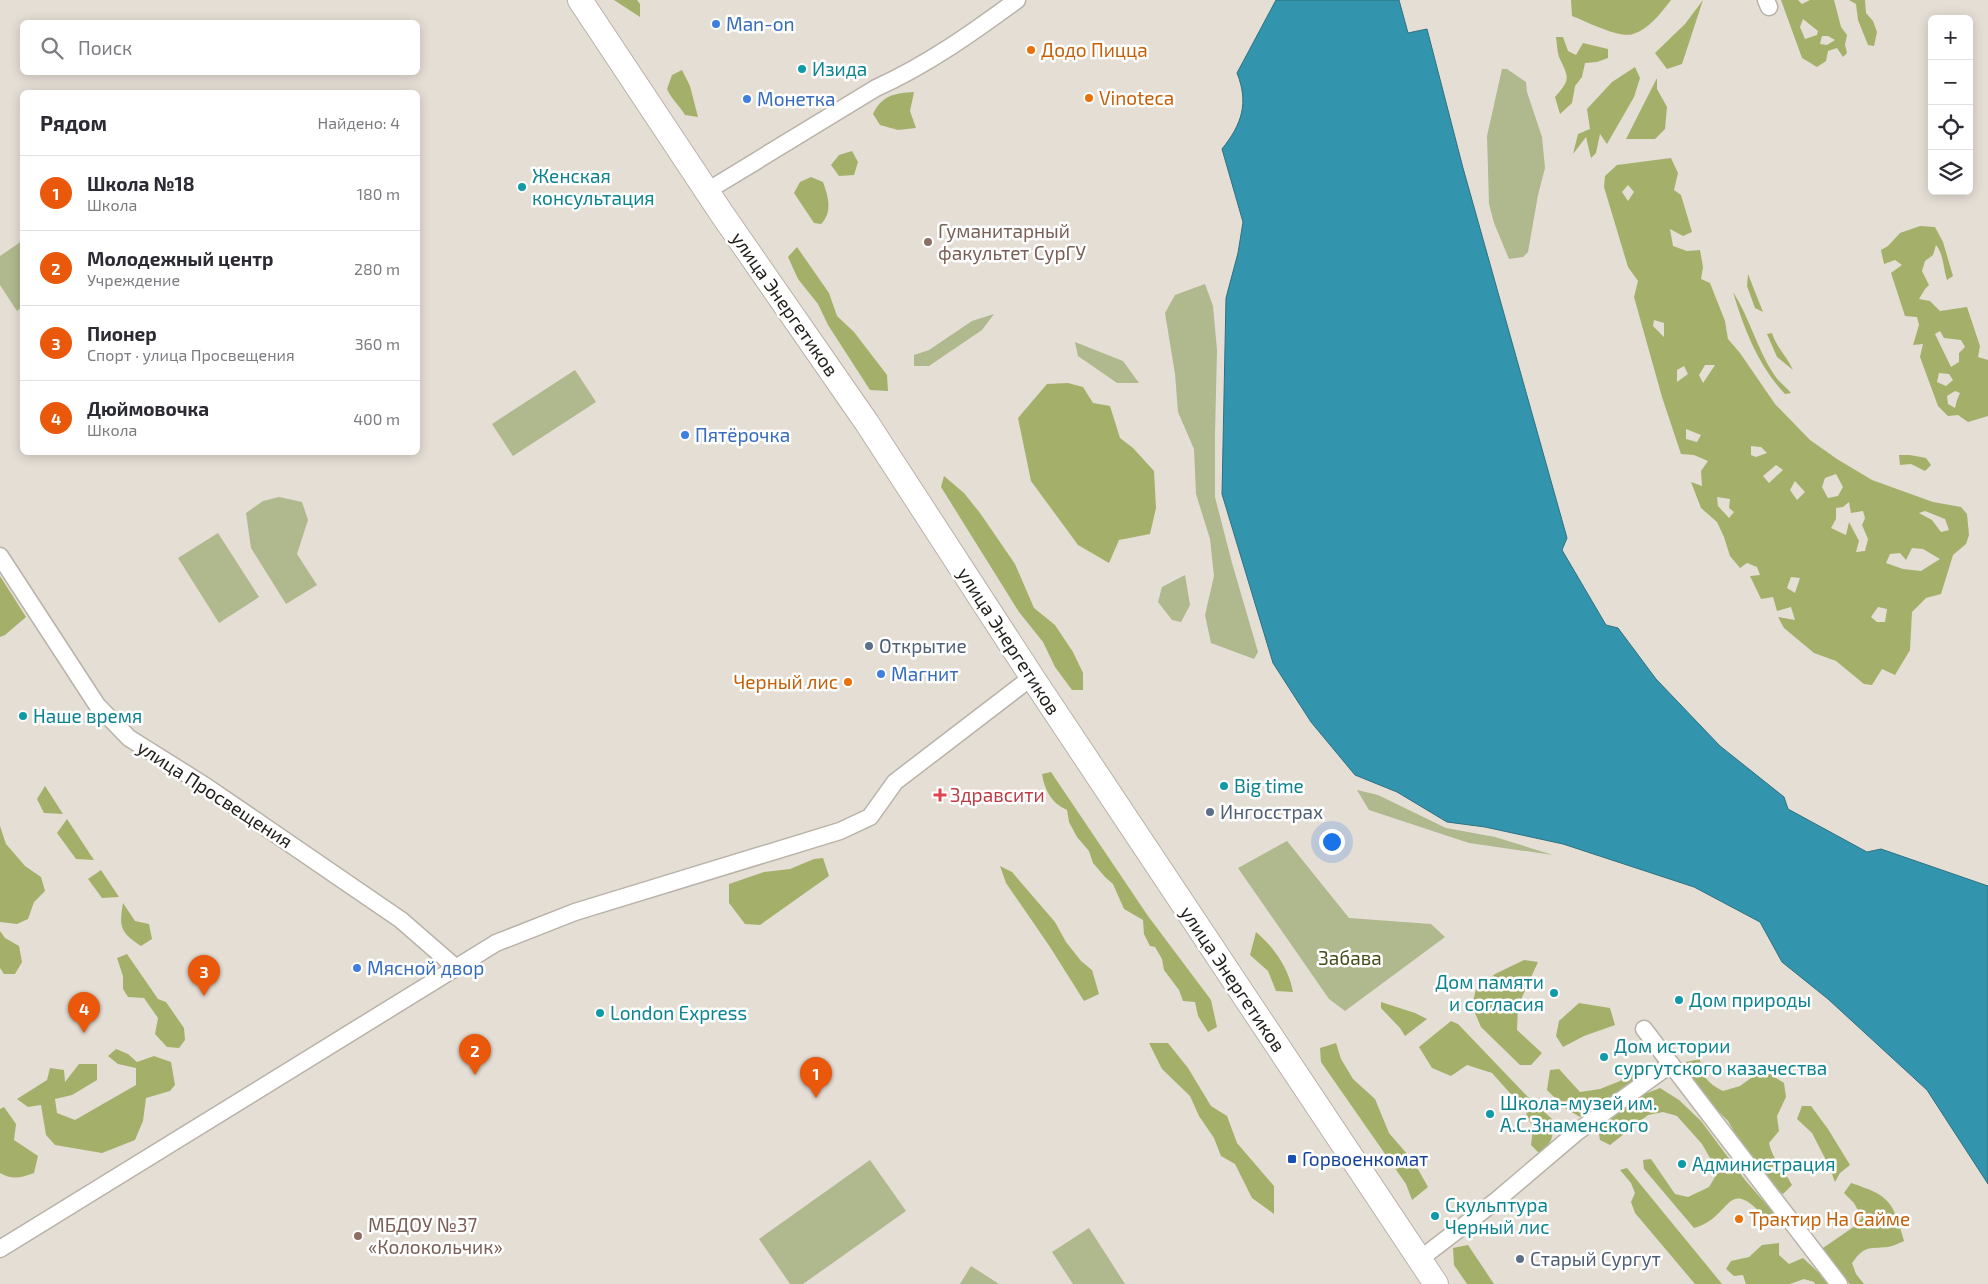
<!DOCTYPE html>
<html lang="ru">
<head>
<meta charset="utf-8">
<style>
	body { margin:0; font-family:"Exo 2",sans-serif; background:#f2f2f3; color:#2b2b33 }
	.controls { position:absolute; right:15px; top:15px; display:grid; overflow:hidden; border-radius:8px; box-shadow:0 2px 12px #0003 }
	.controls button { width:45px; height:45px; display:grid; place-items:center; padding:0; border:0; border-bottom:1px solid #e1e1e2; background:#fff; color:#2b2b33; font:25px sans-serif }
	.you { position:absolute; left:1331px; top:841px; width:18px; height:18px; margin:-12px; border:4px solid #fff; border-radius:50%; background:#1a73e8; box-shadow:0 0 0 8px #1a73e833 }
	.badge { display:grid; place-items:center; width:32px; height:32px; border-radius:50%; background:#ea580c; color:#fff; font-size:16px; font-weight:700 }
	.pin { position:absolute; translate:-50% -41px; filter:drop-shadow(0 1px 2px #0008) }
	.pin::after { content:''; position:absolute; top:26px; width:18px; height:15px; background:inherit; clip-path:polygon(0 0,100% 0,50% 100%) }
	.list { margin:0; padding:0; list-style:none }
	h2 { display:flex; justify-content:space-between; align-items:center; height:65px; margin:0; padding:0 20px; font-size:21px }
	h2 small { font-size:16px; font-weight:400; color:#7c7c81 }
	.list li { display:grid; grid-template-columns:32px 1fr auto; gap:15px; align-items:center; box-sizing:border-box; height:75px; padding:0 20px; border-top:1px solid #e1e1e2 }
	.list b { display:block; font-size:19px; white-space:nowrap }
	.list p { margin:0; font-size:16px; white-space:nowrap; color:#7c7c81 }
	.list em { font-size:16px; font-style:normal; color:#7c7c81 }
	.icon { flex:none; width:28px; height:28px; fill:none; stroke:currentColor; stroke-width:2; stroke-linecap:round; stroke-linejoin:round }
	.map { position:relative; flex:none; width:1988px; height:1284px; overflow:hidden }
	.search { position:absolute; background:#fff; box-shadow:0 2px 12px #0003; left:20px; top:20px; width:400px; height:55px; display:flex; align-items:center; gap:12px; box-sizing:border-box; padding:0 18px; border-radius:8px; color:#7c7c81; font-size:19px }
	.panel { position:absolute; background:#fff; box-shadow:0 2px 12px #0003; left:20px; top:90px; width:400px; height:365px; border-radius:8px }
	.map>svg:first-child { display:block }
	.green { fill:#b0b88e }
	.forest { fill:#a4b069; fill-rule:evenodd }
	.water { fill:#3394ad; stroke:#2e7182 }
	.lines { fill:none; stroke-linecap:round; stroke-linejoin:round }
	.street-casing { stroke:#b9b2a9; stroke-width:19 }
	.secondary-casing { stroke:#b9b2a9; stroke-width:26 }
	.street { stroke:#fff; stroke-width:16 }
	.secondary { stroke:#fff; stroke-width:24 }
	.shop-dot { fill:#3f7fe0; stroke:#fff; stroke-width:2 }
	.food-dot { fill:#e8710a; stroke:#fff; stroke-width:2 }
	.culture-dot { fill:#0f9aa8; stroke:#fff; stroke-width:2 }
	.education-dot { fill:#8d6e63; stroke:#fff; stroke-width:2 }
	.service-dot { fill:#5c6f8a; stroke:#fff; stroke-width:2 }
	.health-dot { fill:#e0444e; stroke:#fff; stroke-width:2 }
	.transit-dot { fill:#1a4fb4; stroke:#fff; stroke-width:2 }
	.labels { text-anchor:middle; stroke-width:5; stroke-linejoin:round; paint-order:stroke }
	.shop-label { font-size:19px; fill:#366cbe; stroke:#fff; text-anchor:start }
	.food-label { font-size:19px; fill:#c56008; stroke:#fff; text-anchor:start }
	.culture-label { font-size:19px; fill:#0d838f; stroke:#fff; text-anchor:start }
	.education-label { font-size:19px; fill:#785e54; stroke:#fff; text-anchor:start }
	.street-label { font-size:19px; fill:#23201d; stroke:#fff }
	.service-label { font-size:19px; fill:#4e5e75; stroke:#fff; text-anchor:start }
	.health-label { font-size:19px; fill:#be3a42; stroke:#fff; text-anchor:start }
	.park-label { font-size:19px; fill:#464d19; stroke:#fff }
	.transit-label { font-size:19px; fill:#164399; stroke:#fff; text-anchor:start }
</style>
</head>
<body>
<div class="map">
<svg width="1988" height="1284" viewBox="0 0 1988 1284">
	<rect width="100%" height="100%" fill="#e5ded5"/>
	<g class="green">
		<path d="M1502,69H1507L1526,82L1527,92L1542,137L1545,168L1538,195L1528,252L1523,257L1509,259L1494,223L1489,204L1487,136Z"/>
		<path d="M22,241V307L17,311L0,285V256Z"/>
		<path d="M1205,284L1213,306L1217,350L1215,434V497L1232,563L1258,652L1254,659L1211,643L1205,615L1214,576L1210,539L1196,494L1194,449L1178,412L1175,374L1165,313L1175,295Z"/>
		<path d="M994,314L982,330L929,366H914V355L929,350L972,321Z"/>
		<path d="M1075,342L1123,361L1139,383H1117L1078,356Z"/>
		<path d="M575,370L596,402L513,456L492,424Z"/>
		<path d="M279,497L302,502L308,520L297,554L317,585L286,604L251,548L246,513L263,501Z"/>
		<path d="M218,533L259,597L219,623L178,558Z"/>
		<path d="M1185,575L1190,605L1181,622L1172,620L1158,602L1162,587Z"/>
		<path d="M1357,790L1378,795L1446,828L1495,837L1553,855L1469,843L1369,810Z"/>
		<path d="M1287,841L1349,918L1431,924L1445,937L1345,1011L1329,999L1238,868Z"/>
		<path d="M870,1160L906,1211L803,1284H790L759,1239Z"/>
		<path d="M1089,1228L1125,1284H1073L1052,1252Z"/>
		<path d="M971,1266L999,1284H960Z"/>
	</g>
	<g class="forest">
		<path d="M614,0H637L640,4V17Z"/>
		<path d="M1571,0H1671C1661,13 1649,29 1633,34C1620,39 1585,21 1572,16Z"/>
		<path d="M1703,0L1682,64L1667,69L1655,53L1685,24Z"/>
		<path d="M1781,0H1798L1802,4L1810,0H1834L1841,27L1847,35L1845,45L1847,53L1843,57L1837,48L1828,51L1826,61L1817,67L1802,58ZM1803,19L1818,31L1817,35L1805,39L1800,27ZM1822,36H1828L1835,40L1827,45L1820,44Z"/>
		<path d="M1849,0H1865L1866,13L1873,21L1877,32L1874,46L1868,45L1858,20L1856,4Z"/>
		<path d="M1556,37H1563L1568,51L1576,55L1583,43L1608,49V58L1597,62L1585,63L1582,77L1575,86L1572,103L1560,114L1555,97C1571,79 1569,78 1559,57C1557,51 1557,43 1556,37Z"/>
		<path d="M1635,67L1640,78L1634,97L1607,144L1600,134L1596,153L1591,158L1586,137L1573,154L1578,134L1590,129L1587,109L1612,82Z"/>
		<path d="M682,70L690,86L698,117L685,115C680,106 672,100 667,89L672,75Z"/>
		<path d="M1657,78V89L1667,107L1665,129L1655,139H1626Z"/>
		<path d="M914,92L910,111L916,128L898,130L880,125L873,114C882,95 895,93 914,92Z"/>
		<path d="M852,151L858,162L854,175L839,176L831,165L839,155Z"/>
		<path d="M1671,158L1678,173L1674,190L1681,195L1692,232L1683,236L1670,229L1673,246L1687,251L1700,250L1703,267L1701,279L1710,283L1725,321L1728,339L1740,353L1775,404L1810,440L1837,459L1872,480L1933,502L1961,507L1967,514L1969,535L1966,544L1953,555L1941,594L1926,598L1912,612L1910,650L1895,675L1882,669L1872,685L1864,684L1836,661L1814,653L1784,628L1778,617L1795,620L1791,607L1777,611L1773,597L1761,599L1750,576L1760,575L1757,567L1747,563L1740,568L1730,556L1724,537L1717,522L1701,508L1691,482L1702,486L1701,471L1708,461L1694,455L1681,454L1662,397L1634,297L1638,281L1628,267L1604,187L1605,176L1617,165ZM1628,185L1634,192L1628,201L1622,192ZM1654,320L1664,323V337L1653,326ZM1705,365H1715L1703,383L1699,375ZM1684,366L1688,374L1677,382V370ZM1686,429L1701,435L1697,442L1686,439ZM1751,446L1761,447L1767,453L1756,457L1751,455ZM1776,465L1783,470L1769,483L1763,476ZM1836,474L1843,487L1838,496L1828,498L1822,487L1825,478ZM1795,481L1805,492L1797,500L1790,490ZM1717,497L1730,499L1729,508L1734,512L1729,518L1718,506ZM1849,502L1851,513L1863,511L1865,518L1862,525L1868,539L1865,551L1856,552L1859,541L1849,522L1846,535L1831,528L1836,519V508L1843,507ZM1925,511L1945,519L1949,530L1941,532L1932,520L1919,513ZM1912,548L1923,549L1940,559L1921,571L1903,569L1886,563L1890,554L1900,553L1906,560ZM1791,577L1800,578L1795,593L1787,588ZM1878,607L1887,609L1885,622H1877L1871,617Z"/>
		<path d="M811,177L823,182C828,196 833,212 821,224L814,223L794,193L800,182Z"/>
		<path d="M1920,226L1935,227L1943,242L1953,276L1947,280C1943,268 1944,255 1936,245L1933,255L1925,261L1922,271L1929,285L1925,289L1919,299L1930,301L1940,311L1967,307L1980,346L1978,357L1988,360V416L1968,422L1958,415L1948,416L1938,406L1920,357L1923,344L1913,345L1919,325L1917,317L1905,316L1891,273L1902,265L1895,260L1884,264L1881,250L1888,246L1900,233ZM1940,331L1944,338L1961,340L1965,347L1959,353V362L1951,367L1935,334ZM1939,373L1949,374L1953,380L1946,386L1937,382ZM1955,391L1960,393L1957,400L1955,408L1948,404L1947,396Z"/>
		<path d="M797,247L829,293L837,316L854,332L887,375L888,391L870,390L828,325L818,304L798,279L788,257Z"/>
		<path d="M1748,274L1763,312L1755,308L1747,286Z"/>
		<path d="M1733,292C1750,318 1757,350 1775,376C1779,382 1786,387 1791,393L1785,394C1758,365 1744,329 1733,292Z"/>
		<path d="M1772,333C1776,347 1787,356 1793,370L1777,357L1767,334Z"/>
		<path d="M1068,383L1083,387L1093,403L1110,406L1120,438L1133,448L1154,471L1156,508L1150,534L1119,540L1109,563L1078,545L1031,481L1018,418L1047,384Z"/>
		<path d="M1899,455H1910L1926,458L1931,465L1925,471L1911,464L1900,465Z"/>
		<path d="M944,476L964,493L980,513L1015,564L1034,608L1055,625L1073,652L1083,673V690H1072L1055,667L1043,642L1019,612L941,487Z"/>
		<path d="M0,576L26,617L5,635L0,637Z"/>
		<path d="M1051,772L1148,916L1211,1000L1217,1027L1208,1032L1198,1016L1195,1002L1183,1001L1179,990L1164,970L1162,959L1155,947L1150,946L1144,934L1143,920L1124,909L1113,884L1105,877L1093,863L1089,851L1077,837L1069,822L1067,810C1052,804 1044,789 1042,774Z"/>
		<path d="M45,786L63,814L44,813L37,799Z"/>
		<path d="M67,819L94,860L76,859L57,833Z"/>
		<path d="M0,826L6,844L25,866L41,877L45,891L34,902L28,919L17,924L0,922Z"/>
		<path d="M823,858L829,876L760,925L745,924L729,903V884L764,872L790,869L814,859Z"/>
		<path d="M1000,866L1012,872L1055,922L1066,942L1081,961L1092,970L1099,994L1084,1001L1050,947L1006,883Z"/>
		<path d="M101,870L119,897L102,898L88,879Z"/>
		<path d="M123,903L135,921L149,924L152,939L141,946C120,932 119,927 123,903Z"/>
		<path d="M0,931L5,938L19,946L22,962L15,974H4L0,968Z"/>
		<path d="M1256,932C1274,947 1289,969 1293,992L1276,991L1268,971L1250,955Z"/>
		<path d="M127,954L158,999L166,1002L184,1028L185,1040L179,1048L167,1047L155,1034L158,1018L144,998L128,997L123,989V976L117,958Z"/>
		<path d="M1524,960L1538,962L1518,1006L1517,1030L1542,1053L1531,1065H1520L1481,1027L1472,1006L1476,989L1495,974Z"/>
		<path d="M1381,1002L1415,1013L1427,1019L1405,1036L1400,1028L1381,1008Z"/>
		<path d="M1579,1003L1610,1008L1615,1025L1584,1036L1563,1047L1556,1036L1559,1021Z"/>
		<path d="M1451,1021L1458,1024L1527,1096L1552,1119C1554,1137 1553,1142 1539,1153L1531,1145L1533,1129L1525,1110L1492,1073L1467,1065L1451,1076L1432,1068L1419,1047Z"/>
		<path d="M1149,1043H1168L1188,1068L1211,1106L1227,1116L1237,1143L1274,1186V1214L1252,1198L1235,1164L1221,1156L1214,1138L1199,1116L1190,1096L1162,1069Z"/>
		<path d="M1336,1043L1341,1059L1353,1079L1375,1099L1389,1133L1414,1162L1428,1187L1412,1200L1406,1184L1321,1062L1320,1048Z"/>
		<path d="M116,1049L128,1054L137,1062L154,1056L171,1062L175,1085L170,1091L146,1098L143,1121L135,1140L102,1153L55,1145L46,1135L41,1105L28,1107L17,1099L47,1080L50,1068L64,1070L65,1082L79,1064H97V1080L72,1095L55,1099L57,1113L75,1120L136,1085V1068L118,1064L108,1056Z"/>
		<path d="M1700,1059C1702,1076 1707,1083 1723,1091L1740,1086L1755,1075L1770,1074L1784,1083L1786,1097L1777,1116L1779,1131L1769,1143C1773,1161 1784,1169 1792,1185L1783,1194L1775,1188L1755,1163L1748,1150L1737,1137L1728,1121L1714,1107L1686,1072V1062Z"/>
		<path d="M1642,1063L1643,1075L1580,1117L1565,1108L1547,1090L1550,1070L1559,1069L1580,1092L1600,1089L1620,1081L1630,1069Z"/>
		<path d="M1660,1088L1679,1100L1701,1121L1745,1180L1774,1213L1780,1222H1769C1725,1171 1734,1217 1694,1228L1644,1169L1643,1160L1651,1159L1675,1194L1688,1197L1709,1187L1718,1172L1702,1144L1677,1116L1663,1112L1648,1115L1610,1145L1600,1140L1598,1128L1642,1095Z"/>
		<path d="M1802,1106H1811L1828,1129L1850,1165L1840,1173L1835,1182L1829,1166L1812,1133L1797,1119Z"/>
		<path d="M4,1107L16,1124L14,1140L38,1156L34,1173C21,1178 12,1180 0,1173V1109Z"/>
		<path d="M1627,1168L1722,1284H1695L1635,1213L1631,1202L1635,1193L1631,1183L1620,1170Z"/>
		<path d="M1851,1183C1891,1196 1893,1202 1904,1241C1899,1243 1893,1246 1888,1247C1868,1249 1865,1245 1852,1263L1856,1274L1864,1284H1850L1820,1250L1855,1226L1862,1218L1854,1203L1844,1193Z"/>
		<path d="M1779,1243V1255L1789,1264L1803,1258L1831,1284H1815L1814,1282L1804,1279L1790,1284H1746L1743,1275L1734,1276L1726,1269L1731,1261L1749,1257L1762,1245Z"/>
		<path d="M1468,1245L1494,1284H1467L1454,1265L1453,1248Z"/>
	</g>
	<path class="water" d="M1276,0H1399L1408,33L1427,29L1463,168L1567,538L1562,550L1606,625L1618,628L1656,679L1720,746L1784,797L1788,809L1867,852L1881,849L1988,886V1184L1927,1090L1828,999L1782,962L1760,922L1694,887L1563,844L1485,827L1447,822L1397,792L1355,775L1311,722L1273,663L1222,494L1226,298L1238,253L1243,222L1222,149C1242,124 1249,103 1237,73Z"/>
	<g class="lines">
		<g class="street-casing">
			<g id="street">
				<path d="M1766,0L1769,7"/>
				<path d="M707,191L876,88C927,65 972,33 1017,0"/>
				<path d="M0,556L97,705L129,738L207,787L401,920L455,967"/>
				<path d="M1644,1029L1839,1284"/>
				<path d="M0,1249L496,943L575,912L840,831L870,817L895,782L1032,677"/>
				<path d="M1420,1259L1497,1200L1577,1132L1671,1064"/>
			</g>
		</g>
		<g class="secondary-casing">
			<path id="secondary" d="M580,0L722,214L867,423L1032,677L1436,1284"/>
		</g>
		<use href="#street" class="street"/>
		<use href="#secondary" class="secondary"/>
	</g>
	<g class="shop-dot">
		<circle cx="716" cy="24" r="5"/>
		<circle cx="747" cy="99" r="5"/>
		<circle cx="685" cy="435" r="5"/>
		<circle cx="881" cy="674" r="5"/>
		<circle cx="357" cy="968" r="5"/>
	</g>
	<g class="food-dot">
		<circle cx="1031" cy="50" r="5"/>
		<circle cx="1089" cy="98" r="5"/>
		<circle cx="848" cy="682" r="5"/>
		<circle cx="1739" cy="1219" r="5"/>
	</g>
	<g class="culture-dot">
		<circle cx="802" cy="69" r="5"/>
		<circle cx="522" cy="187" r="5"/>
		<circle cx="23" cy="716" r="5"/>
		<circle cx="1224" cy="786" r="5"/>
		<circle cx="1554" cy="993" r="5"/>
		<circle cx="1679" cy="1000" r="5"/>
		<circle cx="600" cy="1013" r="5"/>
		<circle cx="1604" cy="1057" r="5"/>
		<circle cx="1490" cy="1114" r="5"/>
		<circle cx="1682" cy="1164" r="5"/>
		<circle cx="1435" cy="1216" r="5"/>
	</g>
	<g class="education-dot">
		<circle cx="928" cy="242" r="5"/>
		<circle cx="358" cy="1236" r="5"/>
	</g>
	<g class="service-dot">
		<circle cx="869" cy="646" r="5"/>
		<circle cx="1210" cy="812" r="5"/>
		<circle cx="1520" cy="1259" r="5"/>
	</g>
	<path class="health-dot" d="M937.5 787.5h5v5h5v5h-5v5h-5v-5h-5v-5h5z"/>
	<rect class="transit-dot" x="1287" y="1154" width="10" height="10" rx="2.5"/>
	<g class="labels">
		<g class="shop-label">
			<text x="726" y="31">Man-on</text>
			<text x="757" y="106">Монетка</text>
			<text x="695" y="442">Пятёрочка</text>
			<text x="891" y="681">Магнит</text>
			<text x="367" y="975">Мясной двор</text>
		</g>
		<g class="food-label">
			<text x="1041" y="57">Додо Пицца</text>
			<text x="1099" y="105">Vinoteca</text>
			<text x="838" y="689" text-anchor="end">Черный лис</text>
			<text x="1749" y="1226">Трактир На Сайме</text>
		</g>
		<g class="culture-label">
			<text x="812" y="76">Изида</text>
			<text x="532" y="183">Женская<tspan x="532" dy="22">консультация</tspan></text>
			<text x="33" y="723">Наше время</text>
			<text x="1234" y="793">Big time</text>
			<text x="1544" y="989" text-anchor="end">Дом памяти<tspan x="1544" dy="22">и согласия</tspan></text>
			<text x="1689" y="1007">Дом природы</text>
			<text x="610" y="1020">London Express</text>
			<text x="1614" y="1053">Дом истории<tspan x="1614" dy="22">сургутского казачества</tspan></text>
			<text x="1500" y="1110">Школа-музей им.<tspan x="1500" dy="22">А.С.Знаменского</tspan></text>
			<text x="1692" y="1171">Администрация</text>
			<text x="1445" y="1212">Скульптура<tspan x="1445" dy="22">Черный лис</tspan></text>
		</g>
		<g class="education-label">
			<text x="938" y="238">Гуманитарный<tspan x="938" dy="22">факультет СурГУ</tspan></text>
			<text x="368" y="1232">МБДОУ №37<tspan x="368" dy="22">«Колокольчик»</tspan></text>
		</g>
		<g class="street-label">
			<text transform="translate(785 304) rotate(55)" y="7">улица Энергетиков</text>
			<text transform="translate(1009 641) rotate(57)" y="7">улица Энергетиков</text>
			<text transform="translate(215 794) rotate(33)" y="7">улица Просвещения</text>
			<text transform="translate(1233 979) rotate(56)" y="7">улица Энергетиков</text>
		</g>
		<g class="service-label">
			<text x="879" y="653">Открытие</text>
			<text x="1220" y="819">Ингосстрах</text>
			<text x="1530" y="1266">Старый Сургут</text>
		</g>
		<g class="health-label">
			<text x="950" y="802">Здравсити</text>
		</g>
		<g class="park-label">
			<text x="1350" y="965">Забава</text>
		</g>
		<g class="transit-label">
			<text x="1302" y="1166">Горвоенкомат</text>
		</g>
	</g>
</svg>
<div class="controls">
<button>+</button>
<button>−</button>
<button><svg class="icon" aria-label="locate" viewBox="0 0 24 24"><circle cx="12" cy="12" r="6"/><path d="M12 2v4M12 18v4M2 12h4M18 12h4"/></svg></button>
<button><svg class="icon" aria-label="layers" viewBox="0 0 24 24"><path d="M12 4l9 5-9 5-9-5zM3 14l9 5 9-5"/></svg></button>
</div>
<div class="you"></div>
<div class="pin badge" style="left:816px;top:1098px">1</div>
<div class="pin badge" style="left:475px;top:1075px">2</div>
<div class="pin badge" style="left:204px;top:996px">3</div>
<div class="pin badge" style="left:84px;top:1033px">4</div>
<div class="search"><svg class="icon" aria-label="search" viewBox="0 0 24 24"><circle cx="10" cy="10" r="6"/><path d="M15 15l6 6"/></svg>Поиск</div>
<section class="panel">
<h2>Рядом<small>Найдено: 4</small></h2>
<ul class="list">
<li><span class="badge">1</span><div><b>Школа №18</b><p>Школа</p></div><em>180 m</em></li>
<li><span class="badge">2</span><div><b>Молодежный центр</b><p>Учреждение</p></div><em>280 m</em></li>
<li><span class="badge">3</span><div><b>Пионер</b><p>Спорт · улица Просвещения</p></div><em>360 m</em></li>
<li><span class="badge">4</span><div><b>Дюймовочка</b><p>Школа</p></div><em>400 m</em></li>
</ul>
</section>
</div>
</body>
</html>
